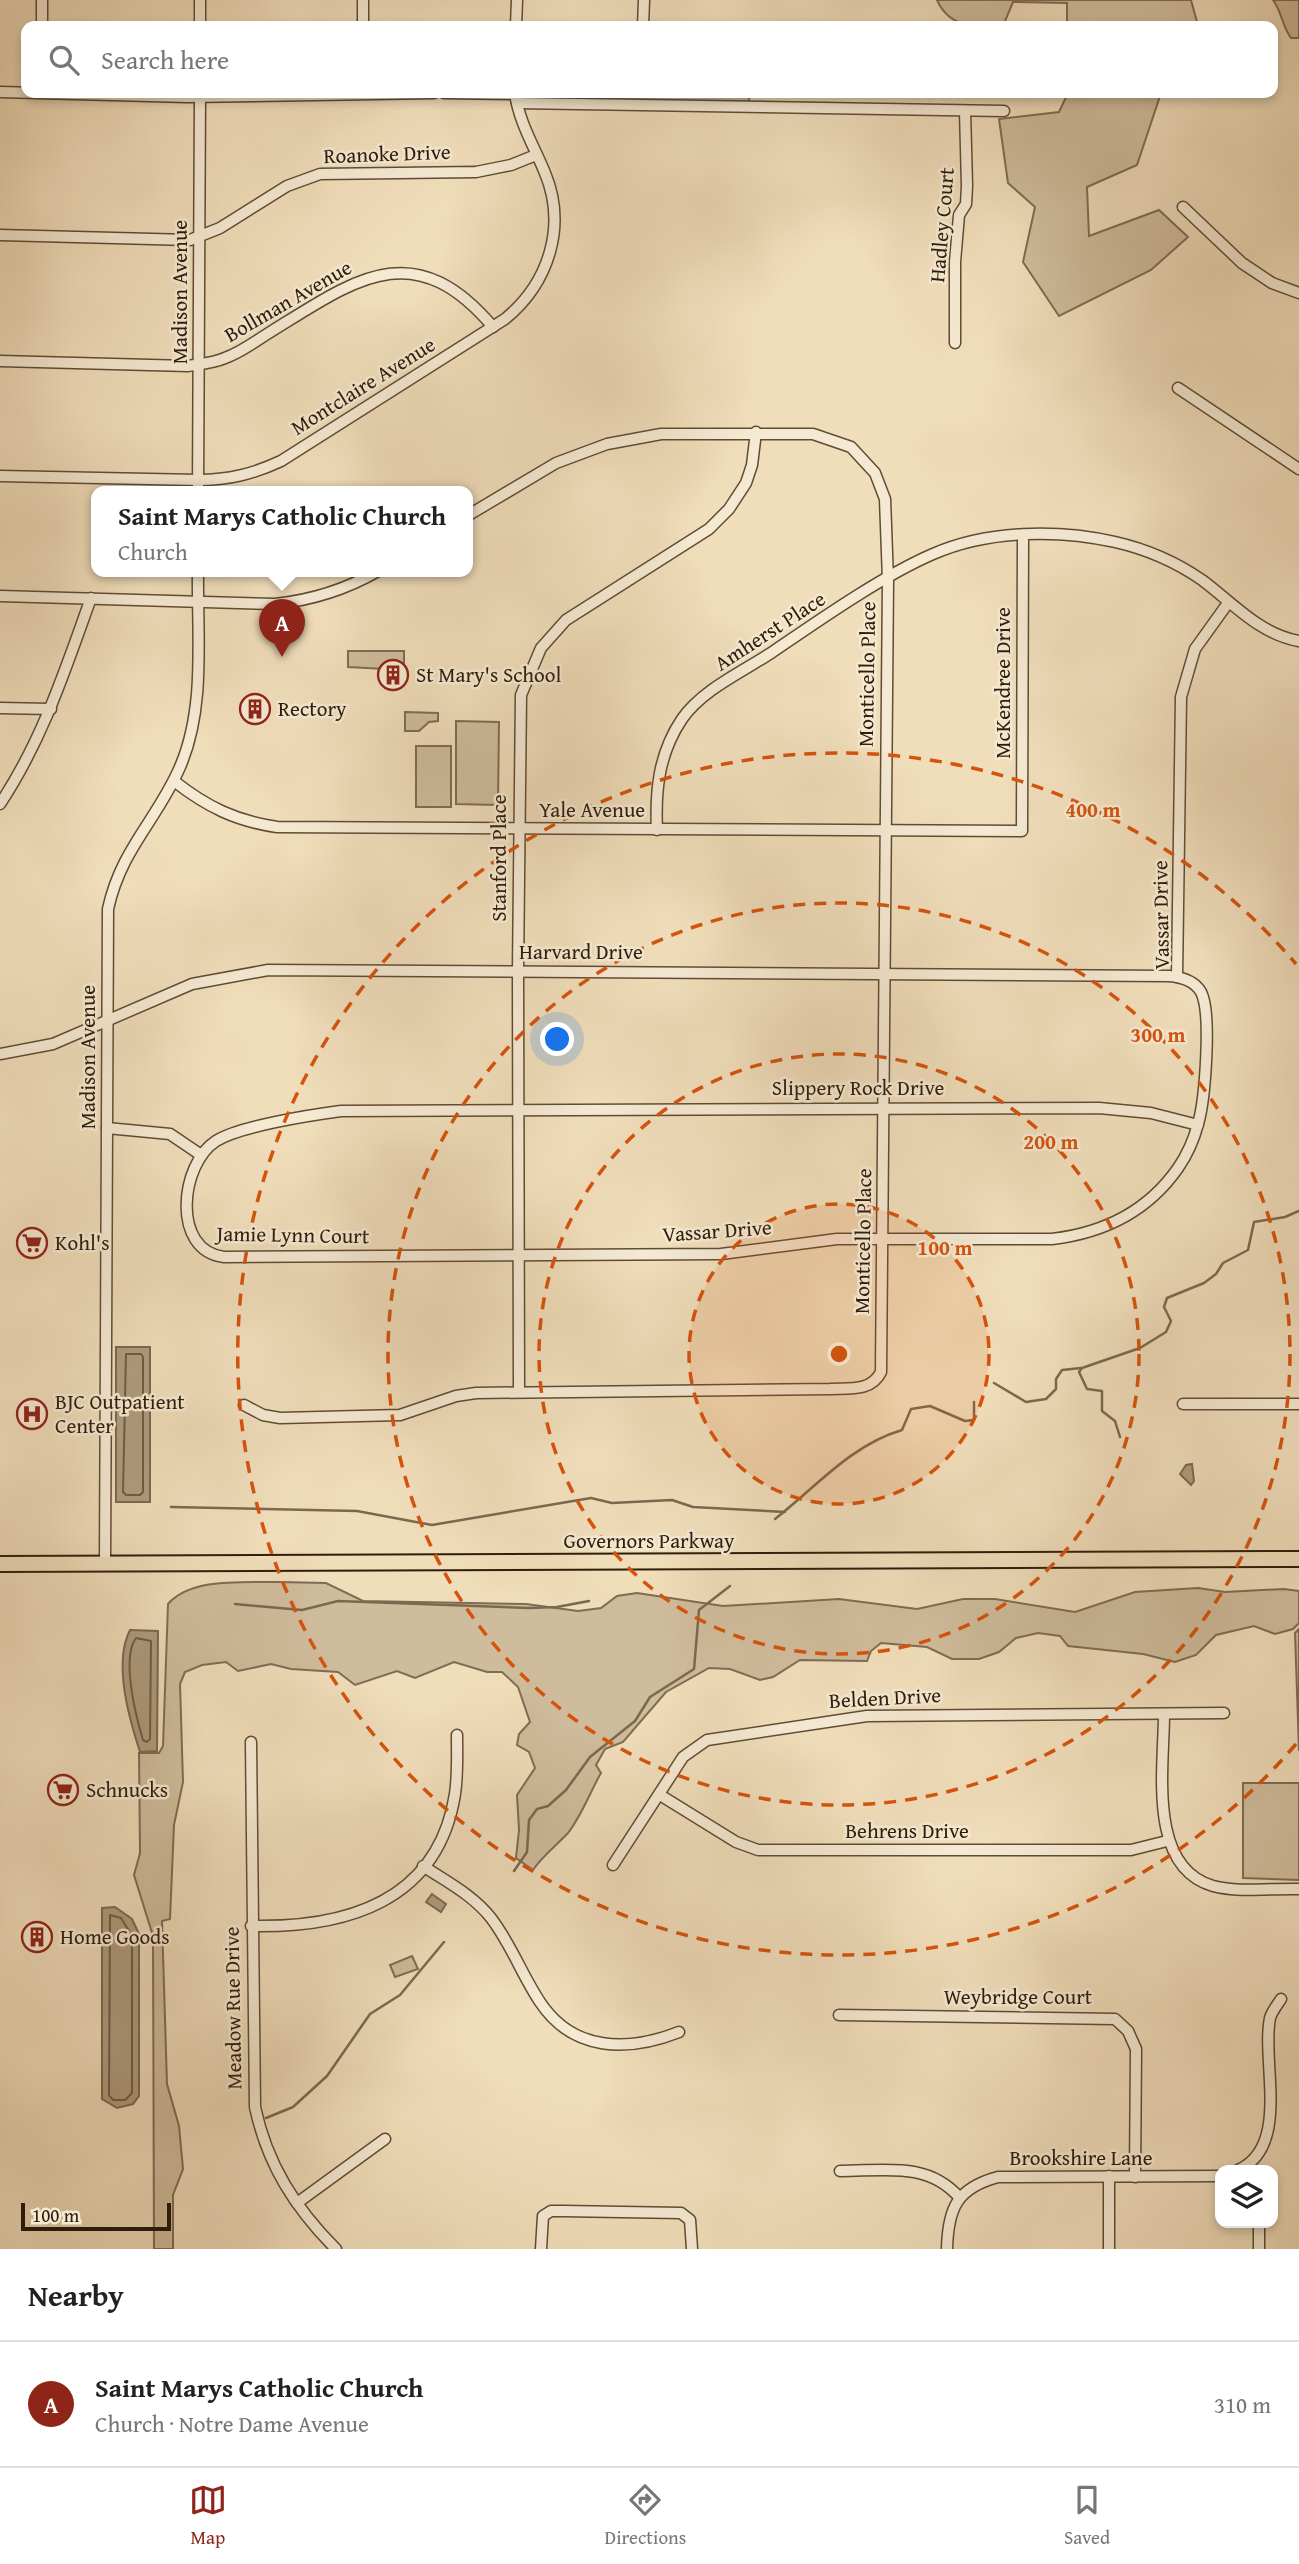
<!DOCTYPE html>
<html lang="en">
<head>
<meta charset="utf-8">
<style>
	body { margin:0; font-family:"Gentium Book Plus",serif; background:#f2f2f2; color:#222 }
	.controls { position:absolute; right:21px; bottom:21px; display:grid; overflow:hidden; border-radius:14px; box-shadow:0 4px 10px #0003 }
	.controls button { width:63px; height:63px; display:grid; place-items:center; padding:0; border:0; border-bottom:2px solid #e0e0e0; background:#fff; color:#222; font:35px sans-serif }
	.scale { position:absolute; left:21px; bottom:18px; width:150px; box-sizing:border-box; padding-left:7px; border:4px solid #2f1c0a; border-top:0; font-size:19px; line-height:24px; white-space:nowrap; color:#2f1c0a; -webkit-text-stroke:5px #f5e9d2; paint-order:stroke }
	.you { position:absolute; left:558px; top:1040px; width:24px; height:24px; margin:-18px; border:5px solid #fff; border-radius:50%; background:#1a73e8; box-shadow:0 0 0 10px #1a73e833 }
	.badge { display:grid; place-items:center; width:46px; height:46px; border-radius:50%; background:#8f2418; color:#fff; font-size:23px; font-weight:700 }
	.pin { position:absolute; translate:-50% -58px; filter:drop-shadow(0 2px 4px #0008) }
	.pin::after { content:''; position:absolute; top:37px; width:24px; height:21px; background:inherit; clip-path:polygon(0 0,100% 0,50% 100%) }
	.popup { position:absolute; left:91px; top:486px; width:382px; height:91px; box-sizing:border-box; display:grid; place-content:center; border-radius:14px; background:#fff; filter:drop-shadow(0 2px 5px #0005); font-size:23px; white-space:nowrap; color:#767676 }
	.popup b { font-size:26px; color:#222 }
	.popup::after { content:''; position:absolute; left:50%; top:100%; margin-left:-14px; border:14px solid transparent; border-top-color:#fff }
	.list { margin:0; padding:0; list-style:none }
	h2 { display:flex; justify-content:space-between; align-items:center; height:91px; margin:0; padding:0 28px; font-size:30px }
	h2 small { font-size:23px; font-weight:400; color:#767676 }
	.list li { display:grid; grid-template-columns:46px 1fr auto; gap:21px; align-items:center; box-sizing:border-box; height:126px; padding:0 28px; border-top:2px solid #e0e0e0 }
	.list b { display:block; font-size:26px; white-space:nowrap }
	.list p { margin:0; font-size:23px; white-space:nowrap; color:#767676 }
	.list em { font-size:23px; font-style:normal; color:#767676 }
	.icon { flex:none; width:38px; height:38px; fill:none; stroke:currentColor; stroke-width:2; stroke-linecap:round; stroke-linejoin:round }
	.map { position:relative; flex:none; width:1299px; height:2249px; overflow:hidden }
	.search { position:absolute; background:#fff; box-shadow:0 4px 10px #0003; left:21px; right:21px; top:21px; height:77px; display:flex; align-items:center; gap:18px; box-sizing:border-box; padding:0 24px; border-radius:14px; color:#767676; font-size:26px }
	.sheet { height:217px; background:#fff }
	nav { display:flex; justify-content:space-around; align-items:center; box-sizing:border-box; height:98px; border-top:2px solid #e0e0e0; background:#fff; font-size:19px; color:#767676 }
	nav a { display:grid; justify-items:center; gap:4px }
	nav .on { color:#8f2418 }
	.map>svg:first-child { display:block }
	.green { fill:#cfbc9c; stroke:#7f6c53; stroke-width:2 }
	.water { fill:#ae9b7e; stroke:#7b6850; stroke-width:2 }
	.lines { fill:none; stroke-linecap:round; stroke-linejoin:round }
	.shore { stroke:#6e5c44; stroke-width:2 }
	.stream { stroke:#7b6850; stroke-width:2.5 }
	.minor-casing { stroke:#5f4c36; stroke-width:13 }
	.primary-casing { stroke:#2f1c0a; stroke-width:18 }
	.minor { stroke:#f5e9d2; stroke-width:10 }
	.primary { stroke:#f0ddba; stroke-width:14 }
	.ring { fill:none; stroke:#d6530c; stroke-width:3.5; stroke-dasharray:12 9 }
	.labels { text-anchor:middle; stroke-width:5; stroke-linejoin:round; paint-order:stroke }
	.street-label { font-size:21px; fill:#2f1c0a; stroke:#f5e9d2 }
	.poi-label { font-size:21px; fill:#2f1c0a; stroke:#f5e9d2; text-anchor:start }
	.centre { fill:#d6530c; stroke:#f5e9d2; stroke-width:3.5 }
	.ring-label { font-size:21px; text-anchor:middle; font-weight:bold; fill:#d6530c; stroke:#f5e9d2; stroke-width:5; stroke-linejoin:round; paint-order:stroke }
</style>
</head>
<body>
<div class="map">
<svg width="1299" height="2249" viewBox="0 0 1299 2249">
	<rect width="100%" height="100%" fill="#f0ddba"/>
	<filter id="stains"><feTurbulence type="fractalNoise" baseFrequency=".00286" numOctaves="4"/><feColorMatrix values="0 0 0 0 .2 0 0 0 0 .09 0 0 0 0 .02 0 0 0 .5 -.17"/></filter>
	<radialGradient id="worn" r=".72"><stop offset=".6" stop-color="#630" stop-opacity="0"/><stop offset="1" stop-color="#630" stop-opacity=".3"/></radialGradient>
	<g class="green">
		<path d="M937,0H1191L1197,22L1192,26H1067V3L1013,2L1003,26C975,26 950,29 937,0Z"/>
		<path d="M1273,0H1299V38H1291C1282,26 1282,12 1273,0Z"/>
		<path d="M523,93H751L748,103L530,101L523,98Z"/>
		<path d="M1068,93H1161L1137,165L1087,187L1089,236L1159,210L1188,237L1151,270L1059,316L1023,262L1035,207L1008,183L999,119L1059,112Z"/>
		<path d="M348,651H404V670L348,667Z"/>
		<path d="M405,712L438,713V721L429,722L419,731H405Z"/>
		<path d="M456,721L499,722L498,805L456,804Z"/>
		<rect x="416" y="746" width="35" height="61"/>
		<path d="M278,1582L326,1583L363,1601L526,1604L578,1611L601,1608L617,1596L637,1593L723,1606L839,1599L917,1609L963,1599H995L1075,1612L1135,1592L1198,1588L1225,1592L1284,1589L1299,1591V1623L1293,1629L1275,1634L1254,1626L1216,1635L1196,1655L1175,1662L1143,1654L1068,1646L1060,1636L1038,1633L1016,1638L999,1652L979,1659H952L927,1647L881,1643L871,1651L867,1661L800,1660L773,1677L760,1680L730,1669L709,1668L666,1692L623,1742L605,1749L596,1765L601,1773C590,1792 582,1815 568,1833C556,1846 543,1855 533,1870L516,1858L519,1830L517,1795L535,1768L529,1752L517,1745L519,1734L530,1722L518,1687L502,1672H487L454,1662L415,1678L397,1671L355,1685L338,1672L291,1669L271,1664L238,1671L226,1662L202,1665L185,1672L180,1684L183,1782L174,1825L170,1919L162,1921L167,2084L179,2126L183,2169L173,2195V2249H154L153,1936L134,1875L140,1853L139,1753H159L163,1746L168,1604C192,1577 244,1583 278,1582Z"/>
		<path d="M1299,1629V1751L1295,1633Z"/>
		<path d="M1243,1783H1299V1880L1243,1878Z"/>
		<path d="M412,1956L418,1969L395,1977L390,1965Z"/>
	</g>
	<g class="water">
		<rect x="116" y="1347" width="34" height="155"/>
		<path d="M1192,1464L1194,1481L1191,1485L1180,1474L1186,1465Z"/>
		<path d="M130,1630L158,1631L157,1751L140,1752C129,1718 113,1663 130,1630Z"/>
		<path d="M432,1894L446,1904L441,1912L426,1902Z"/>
		<path d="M115,1907L132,1919L139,1934V2096L133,2104L117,2108L102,2099V1908Z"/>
	</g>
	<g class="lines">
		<g class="shore">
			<path d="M126,1354H141L143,1357V1492L140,1495H126L123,1492Z"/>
			<path d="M136,1638L151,1641L150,1739L147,1742L143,1740C136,1717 121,1658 136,1638Z"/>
			<path d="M110,1915L121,1918L132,1936V2093L125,2100H113L109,2095Z"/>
		</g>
		<g class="stream">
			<path d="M994,1383L1026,1402L1046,1399L1056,1389V1379L1062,1370L1081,1368"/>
			<path d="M1120,1437L1115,1421L1102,1411V1391L1087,1389L1079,1372L1082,1368L1140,1348L1166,1332L1171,1321L1164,1307L1167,1298L1204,1283L1216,1274L1223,1263L1248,1250L1254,1222L1285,1217L1299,1211"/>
			<path d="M171,1507L357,1511L432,1525L591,1498L612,1503L672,1500L693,1507L785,1512"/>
			<path d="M775,1519C816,1487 851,1445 902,1430L911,1409L930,1406L965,1421L974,1420V1402"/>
			<path d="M235,1604L302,1610L338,1601L528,1608L557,1607L589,1601"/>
			<path d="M514,1871L527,1852L529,1820L537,1809L548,1806L566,1790L590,1757L635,1721L650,1697L694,1669L699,1610L730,1586"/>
			<path d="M266,2118L293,2107L327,2076L370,2014L400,1995L444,1942"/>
		</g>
		<g class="minor-casing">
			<g id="minor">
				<path d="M200,0V26"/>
				<path d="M42,26V0"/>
				<path d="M363,26V0"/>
				<path d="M516,26L517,0"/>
				<path d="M643,26L644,0"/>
				<path d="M0,92L187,97L434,93"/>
				<path d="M444,93L515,94"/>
				<path d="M517,103L1004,111"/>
				<path d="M1183,207L1242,263L1272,283L1299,293"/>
				<path d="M0,235L190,240L220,228L287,186L320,174L476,172L511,165L536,155"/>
				<path d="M955,343V262L959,215L966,204L967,186L965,111"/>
				<path d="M0,361L188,366C201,364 214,363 225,358C242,352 257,340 272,331C356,279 414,234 493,327"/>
				<path d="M1178,388L1299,469"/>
				<path d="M0,476L198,480C229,480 253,474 281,461L505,319C549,283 567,226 545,173C534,146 519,122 515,93"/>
				<path d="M198,491L200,93"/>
				<path d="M0,596L275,604C313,600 345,590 378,571"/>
				<path d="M0,708L51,709"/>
				<path d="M174,781C207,807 236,821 277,827L1022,831L1023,535"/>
				<path d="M0,804C43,739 65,670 91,598"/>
				<path d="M657,830C655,790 659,753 682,719C702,690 742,672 771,653C818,621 882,576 933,554C987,530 1058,529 1115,542C1146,549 1176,562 1202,580C1233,603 1259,634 1299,641"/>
				<path d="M1177,977L1181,697L1195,649L1228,603"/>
				<path d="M0,1054L53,1044L192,984L268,970L1169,976C1181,977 1194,980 1201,992C1212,1013 1205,1100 1198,1124C1194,1139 1187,1155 1178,1168C1148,1211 1103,1233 1052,1239H837L721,1254L224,1257C171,1251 180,1164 216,1141C240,1126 311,1115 341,1111L1099,1108L1151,1113L1198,1125"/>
				<path d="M107,1128L170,1134L201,1155"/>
				<path d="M519,1391L518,971L521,695L541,648L566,620L709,529L729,509L746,483L752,465L756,432"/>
				<path d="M1183,1404H1299"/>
				<path d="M244,1405L263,1415L280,1418L400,1415L456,1396L476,1393L830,1389C849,1388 871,1392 881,1372L888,580L885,499L875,473L851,447L813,434H661L607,444L556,463L467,516"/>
				<path d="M105,1563L108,909C121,849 157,820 180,767C206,707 197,635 198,571"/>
				<path d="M1164,1714C1164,1767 1147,1867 1213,1886C1239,1893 1272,1888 1299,1889"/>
				<path d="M251,1742L255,2107C267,2164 295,2208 336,2249"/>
				<path d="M660,1795L736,1842L758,1850H1131L1167,1841"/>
				<path d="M613,1865L683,1757L707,1740L867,1716L1224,1713"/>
				<path d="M423,1866C447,1882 473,1895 491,1918C511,1944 522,1975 540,2002C573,2052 628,2052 679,2032"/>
				<path d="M251,1926C346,1928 438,1902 455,1794C458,1774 457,1755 457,1735"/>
				<path d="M839,2015L1115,2019L1128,2031L1136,2049L1135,2177"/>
				<path d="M1238,2170C1291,2147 1261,2061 1270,2018C1272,2011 1278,2004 1281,1999"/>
				<path d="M840,2171C884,2171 927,2161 959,2197"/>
				<path d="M297,2203L385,2139"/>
				<path d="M541,2249L543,2216L551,2211H563L681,2213L690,2220L692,2249"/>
				<path d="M947,2249C948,2208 957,2188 998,2177L1220,2176"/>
				<path d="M1109,2249V2176"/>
				<path d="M1259,2249V2223"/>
			</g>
		</g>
		<g class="primary-casing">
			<path id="primary" d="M0,1564L1299,1559"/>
		</g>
		<use href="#minor" class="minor"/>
		<use href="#primary" class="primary"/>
	</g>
	<circle cx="839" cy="1354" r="150" fill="#d6530c" fill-opacity=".12"/>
	<g class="ring">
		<circle cx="839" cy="1354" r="150"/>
		<circle cx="839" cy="1354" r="300"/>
		<circle cx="839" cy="1354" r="451"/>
		<path d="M1296 1744A601 601 0 1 1 1296 964"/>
	</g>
	<defs>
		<g id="building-ring" transform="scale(1.575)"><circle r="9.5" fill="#f5e9d2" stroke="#8f2418" stroke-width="1.5"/><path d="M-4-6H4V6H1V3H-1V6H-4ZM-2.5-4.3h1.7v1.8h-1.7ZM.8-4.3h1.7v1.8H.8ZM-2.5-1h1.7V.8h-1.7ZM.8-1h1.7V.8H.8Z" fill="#8f2418"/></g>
		<g id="supermarket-ring" transform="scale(1.575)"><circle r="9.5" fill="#f5e9d2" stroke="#8f2418" stroke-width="1.5"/><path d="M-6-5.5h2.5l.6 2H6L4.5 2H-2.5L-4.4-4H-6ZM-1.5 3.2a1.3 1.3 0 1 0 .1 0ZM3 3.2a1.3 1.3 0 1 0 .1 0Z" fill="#8f2418"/></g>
		<g id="hospital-ring" transform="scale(1.575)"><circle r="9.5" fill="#f5e9d2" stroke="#8f2418" stroke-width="1.5"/><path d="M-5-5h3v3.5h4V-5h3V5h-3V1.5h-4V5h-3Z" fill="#8f2418"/></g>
	</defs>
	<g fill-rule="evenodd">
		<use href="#building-ring" x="393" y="675"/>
		<use href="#building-ring" x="255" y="709"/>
		<use href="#supermarket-ring" x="32" y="1243"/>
		<use href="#hospital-ring" x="32" y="1414"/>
		<use href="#supermarket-ring" x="63" y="1790"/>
		<use href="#building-ring" x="37" y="1937"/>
	</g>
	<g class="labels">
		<g class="street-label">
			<text transform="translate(387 154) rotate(-2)" y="7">Roanoke Drive</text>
			<text transform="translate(942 225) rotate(-85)" y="7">Hadley Court</text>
			<text transform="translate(180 292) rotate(-90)" y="7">Madison Avenue</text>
			<text transform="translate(288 301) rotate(-30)" y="7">Bollman Avenue</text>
			<text transform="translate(363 386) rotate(-32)" y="7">Montclaire Avenue</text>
			<text transform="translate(770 631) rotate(-33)" y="7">Amherst Place</text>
			<text transform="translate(867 674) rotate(-89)" y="7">Monticello Place</text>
			<text transform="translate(1003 683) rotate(-90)" y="7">McKendree Drive</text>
			<text x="592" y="817">Yale Avenue</text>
			<text transform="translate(499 858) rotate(-90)" y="7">Stanford Place</text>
			<text transform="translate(1161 915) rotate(-91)" y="7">Vassar Drive</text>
			<text x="581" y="959">Harvard Drive</text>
			<text transform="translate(88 1057) rotate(-90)" y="7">Madison Avenue</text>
			<text x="858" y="1095">Slippery Rock Drive</text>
			<text transform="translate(717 1231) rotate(-4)" y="7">Vassar Drive</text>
			<text transform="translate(293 1235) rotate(1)" y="7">Jamie Lynn Court</text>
			<text transform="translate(863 1241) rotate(-89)" y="7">Monticello Place</text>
			<text x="649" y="1548">Governors Parkway</text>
			<text transform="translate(885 1698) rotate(-3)" y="7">Belden Drive</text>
			<text x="907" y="1838">Behrens Drive</text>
			<text x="1018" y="2004">Weybridge Court</text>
			<text transform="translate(233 2008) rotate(-91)" y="7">Meadow Rue Drive</text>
			<text x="1081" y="2165">Brookshire Lane</text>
		</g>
		<g class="poi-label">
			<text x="416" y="682">St Mary's School</text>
			<text x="278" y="716">Rectory</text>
			<text x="55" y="1250">Kohl's</text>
			<text x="55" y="1409">BJC Outpatient<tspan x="55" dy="24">Center</tspan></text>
			<text x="86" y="1797">Schnucks</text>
			<text x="60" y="1944">Home Goods</text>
		</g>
	</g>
	<circle cx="839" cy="1354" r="10" class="centre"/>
	<g class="ring-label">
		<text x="1093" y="817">400 m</text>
		<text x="1158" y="1042">300 m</text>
		<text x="1051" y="1149">200 m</text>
		<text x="945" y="1255">100 m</text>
	</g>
	<rect width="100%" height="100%" filter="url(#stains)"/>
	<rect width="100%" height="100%" fill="url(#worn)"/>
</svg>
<div class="controls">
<button><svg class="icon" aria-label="layers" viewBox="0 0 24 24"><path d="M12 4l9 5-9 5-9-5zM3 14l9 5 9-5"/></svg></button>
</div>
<div class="scale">100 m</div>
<div class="you"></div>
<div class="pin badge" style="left:282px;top:657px">A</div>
<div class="popup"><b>Saint Marys Catholic Church</b>Church</div>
<div class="search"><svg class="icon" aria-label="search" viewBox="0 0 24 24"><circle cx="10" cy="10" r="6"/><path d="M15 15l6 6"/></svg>Search here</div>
</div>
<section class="sheet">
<h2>Nearby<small></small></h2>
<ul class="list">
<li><span class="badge">A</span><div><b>Saint Marys Catholic Church</b><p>Church · Notre Dame Avenue</p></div><em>310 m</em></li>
</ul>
</section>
<nav>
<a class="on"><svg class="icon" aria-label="map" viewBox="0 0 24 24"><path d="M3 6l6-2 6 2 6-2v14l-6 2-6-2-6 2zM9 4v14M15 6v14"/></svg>Map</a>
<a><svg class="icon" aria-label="directions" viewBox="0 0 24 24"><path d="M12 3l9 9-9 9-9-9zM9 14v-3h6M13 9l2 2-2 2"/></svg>Directions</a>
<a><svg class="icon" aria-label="saved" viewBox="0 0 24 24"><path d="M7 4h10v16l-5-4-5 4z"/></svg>Saved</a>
</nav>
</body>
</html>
